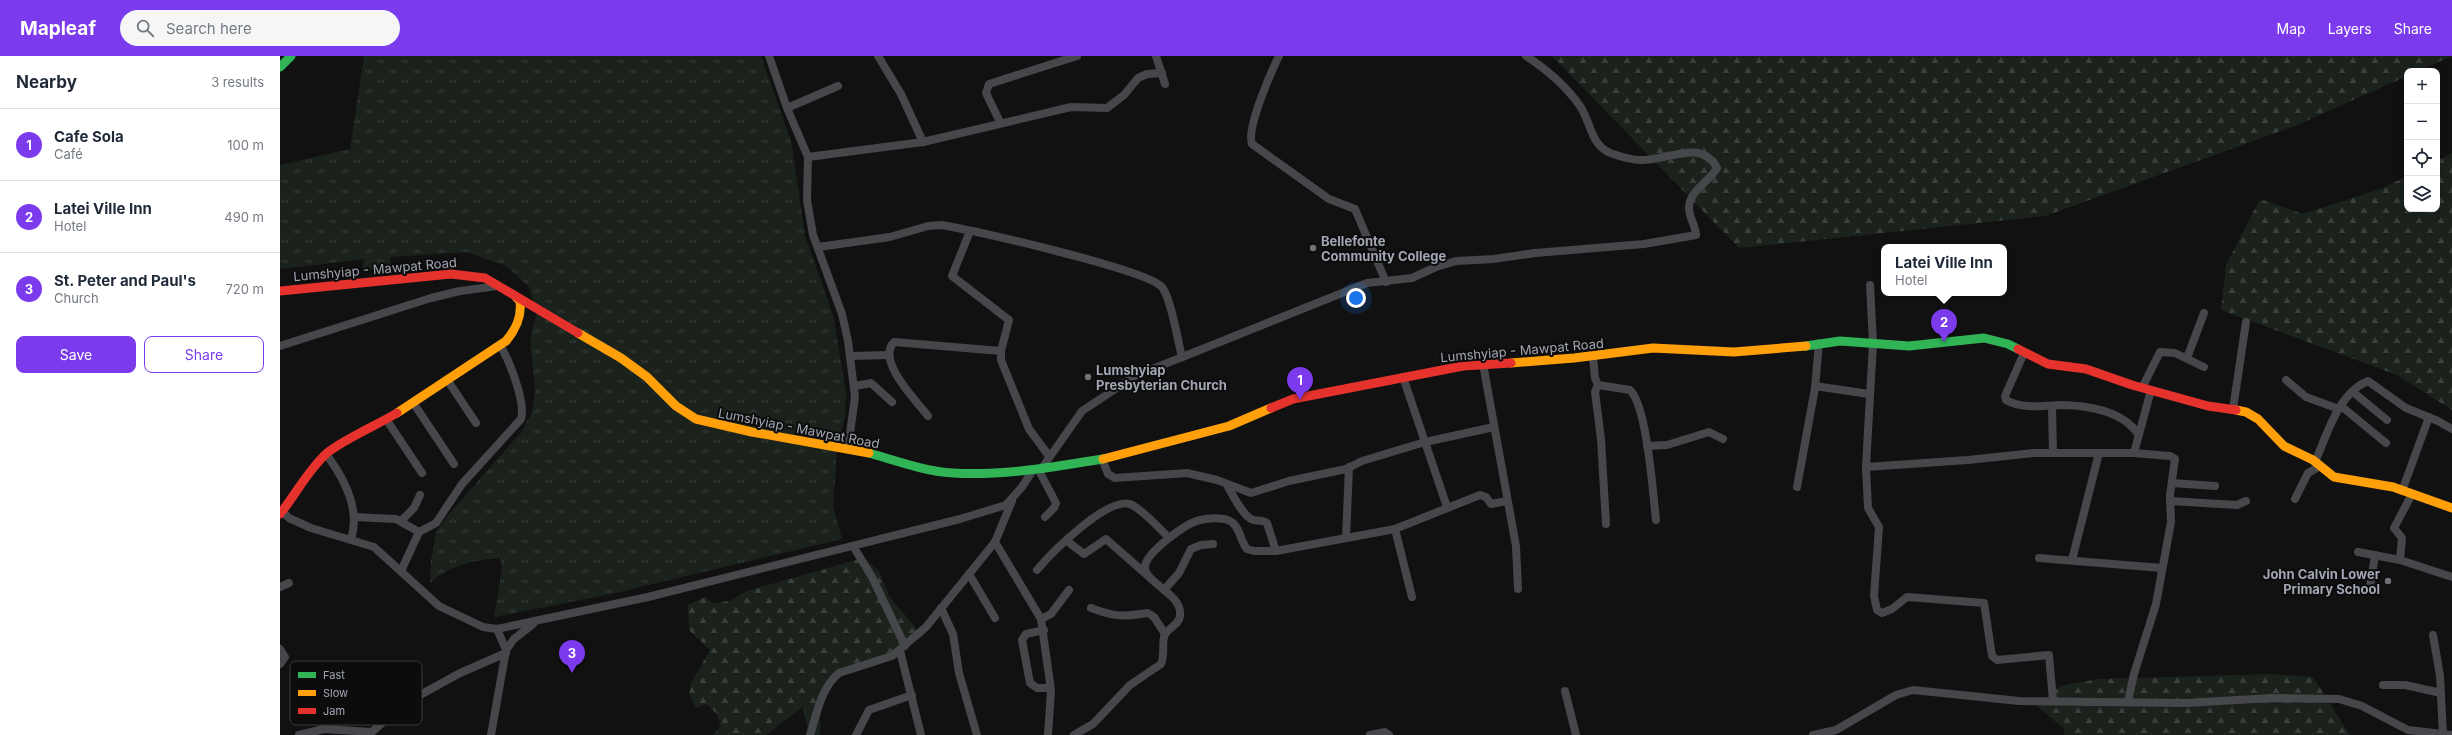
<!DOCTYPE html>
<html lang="en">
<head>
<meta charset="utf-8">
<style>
	body { margin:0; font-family:Inter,sans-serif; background:#f6f6f7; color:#1f2937 }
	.controls { position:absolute; right:12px; top:12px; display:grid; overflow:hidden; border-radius:8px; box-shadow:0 2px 10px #0003 }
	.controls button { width:36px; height:36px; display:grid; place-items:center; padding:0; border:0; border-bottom:1px solid #e0e1e3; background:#fff; color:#1f2937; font:20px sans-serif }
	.you { position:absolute; left:1076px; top:242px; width:14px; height:14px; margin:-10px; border:3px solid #fff; border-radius:50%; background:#1a73e8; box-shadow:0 0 0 6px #1a73e833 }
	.badge { display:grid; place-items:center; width:26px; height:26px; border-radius:50%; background:#7c3aed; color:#fff; font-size:13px; font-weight:700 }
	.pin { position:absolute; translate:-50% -33px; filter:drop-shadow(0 1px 2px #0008) }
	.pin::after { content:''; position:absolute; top:21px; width:14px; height:12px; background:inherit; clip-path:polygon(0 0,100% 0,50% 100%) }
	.popup { position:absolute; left:1601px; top:188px; width:126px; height:52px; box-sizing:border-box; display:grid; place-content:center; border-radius:8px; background:#fff; filter:drop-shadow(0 1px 3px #0005); font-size:13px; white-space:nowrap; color:#747a83 }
	.popup b { font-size:15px; color:#1f2937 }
	.popup::after { content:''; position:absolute; left:50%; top:100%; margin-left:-8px; border:8px solid transparent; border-top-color:#fff }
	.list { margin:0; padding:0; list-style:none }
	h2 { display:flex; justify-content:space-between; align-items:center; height:52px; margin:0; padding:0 16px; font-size:17px }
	h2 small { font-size:13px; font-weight:400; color:#747a83 }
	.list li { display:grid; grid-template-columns:26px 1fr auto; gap:12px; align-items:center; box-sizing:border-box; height:72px; padding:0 16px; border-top:1px solid #e0e1e3 }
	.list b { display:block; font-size:15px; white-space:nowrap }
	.list p { margin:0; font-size:13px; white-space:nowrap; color:#747a83 }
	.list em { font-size:13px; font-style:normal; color:#747a83 }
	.actions { display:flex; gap:8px; padding:12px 16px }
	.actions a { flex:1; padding:9px 0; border:1px solid #7c3aed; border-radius:8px; text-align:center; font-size:14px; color:#7c3aed }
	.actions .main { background:#7c3aed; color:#fff }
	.icon { flex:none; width:22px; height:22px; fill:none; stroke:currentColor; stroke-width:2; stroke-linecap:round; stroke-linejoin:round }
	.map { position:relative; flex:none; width:2172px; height:679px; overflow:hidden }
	header { display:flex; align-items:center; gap:24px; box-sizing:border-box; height:56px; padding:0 20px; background:#7c3aed; color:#fff }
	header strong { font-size:19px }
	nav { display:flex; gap:22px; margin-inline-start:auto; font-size:14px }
	.search { width:280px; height:36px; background:#f6f6f7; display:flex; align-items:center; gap:10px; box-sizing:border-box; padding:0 14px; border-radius:22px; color:#747a83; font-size:15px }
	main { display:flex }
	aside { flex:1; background:#fff }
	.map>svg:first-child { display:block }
	.grass { fill:url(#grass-tufts) }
	.forest { fill:url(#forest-firs) }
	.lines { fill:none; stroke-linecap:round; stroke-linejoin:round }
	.street { stroke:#46474a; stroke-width:8 }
	.fast { stroke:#30b455; stroke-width:9 }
	.slow { stroke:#ff9f0a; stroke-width:9 }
	.jam { stroke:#e5322d; stroke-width:9 }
	.poi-dot { fill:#6f727b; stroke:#0c0c0d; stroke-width:1.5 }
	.labels { text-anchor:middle; stroke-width:4; stroke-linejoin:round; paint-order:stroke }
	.poi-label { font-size:13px; font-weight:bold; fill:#a2a6b3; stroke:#0c0c0d; text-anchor:start }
	.street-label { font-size:13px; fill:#a2a6b3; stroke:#0c0c0d }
	.key { fill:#0c0c0d; stroke:#393a3f; stroke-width:1 }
	.key-label { font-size:11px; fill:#a2a6b3 }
</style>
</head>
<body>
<header>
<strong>Mapleaf</strong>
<div class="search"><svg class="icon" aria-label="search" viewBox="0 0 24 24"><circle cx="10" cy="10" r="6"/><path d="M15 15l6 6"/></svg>Search here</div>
<nav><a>Map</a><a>Layers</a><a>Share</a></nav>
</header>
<main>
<aside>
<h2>Nearby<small>3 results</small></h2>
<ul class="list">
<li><span class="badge">1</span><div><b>Cafe Sola</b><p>Café</p></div><em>100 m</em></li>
<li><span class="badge">2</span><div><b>Latei Ville Inn</b><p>Hotel</p></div><em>490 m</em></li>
<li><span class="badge">3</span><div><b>St. Peter and Paul's</b><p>Church</p></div><em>720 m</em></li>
</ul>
<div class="actions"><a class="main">Save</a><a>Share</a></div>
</aside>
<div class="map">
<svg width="2172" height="679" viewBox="0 0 2172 679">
	<defs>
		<pattern id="grass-tufts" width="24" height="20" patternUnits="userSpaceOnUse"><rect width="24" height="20" fill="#1b221c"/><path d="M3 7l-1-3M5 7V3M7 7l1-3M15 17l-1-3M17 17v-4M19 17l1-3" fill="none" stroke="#393f3b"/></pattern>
		<pattern id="forest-firs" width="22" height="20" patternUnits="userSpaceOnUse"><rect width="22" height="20" fill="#1b221c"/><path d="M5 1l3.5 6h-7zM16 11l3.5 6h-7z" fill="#393f3b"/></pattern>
	</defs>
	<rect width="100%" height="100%" fill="#111112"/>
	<path class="grass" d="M84,0H481L511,85L525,180L553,259L560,300L566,335L565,360L557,394L553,451L562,483L331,538L214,561L222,512L220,502C194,504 170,509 150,527L151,504L156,476L168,459L243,374L252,356L255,335L250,282L257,256L249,231L226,210L186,196L110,201L111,210L96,214L82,213L84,203L0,213V109L70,93Z"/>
	<g class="forest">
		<path d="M1272,0H2172L2138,15H2127V20L2015,70L1765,160L1459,192Z"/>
		<path d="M2172,97V354L2117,319L1941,254L1946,209L1980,143L2023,158L2103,132L2127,120V153H2157V105Z"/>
		<path d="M583,502L599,515L609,540L643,580C611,604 557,605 542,648C539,657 541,670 540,679H529L523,651L486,679H433L441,670L436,657L426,648L416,652L409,638L411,627L430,594L409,574L408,549L425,541L432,547L450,545L467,535Z"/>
		<path d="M1991,618L2033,621L2070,679H1784V673L1757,650L1780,630L1818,623Z"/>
	</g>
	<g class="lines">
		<g class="street">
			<path d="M489,0L507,52L528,101L527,144L533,179L562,258L568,285L575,341L568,392"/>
			<path d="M598,0L621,38L643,86"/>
			<path d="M876,0L885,28"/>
			<path d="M999,0C991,16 966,73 972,88L1049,143L1075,153L1106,226"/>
			<path d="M507,52L558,30"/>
			<path d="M720,66L706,37L709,28L797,0"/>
			<path d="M528,101L643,86L791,51L827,52L844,39L858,22L867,18L882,17"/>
			<path d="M690,175L672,220L729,264L721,295V304L749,373L769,400"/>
			<path d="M538,191L610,181L648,170L662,169C695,175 866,213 882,231C891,242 898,286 902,301"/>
			<path d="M1590,229L1593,287L1586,411L1588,452L1599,471L1594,540L1597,554L1602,557L1612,553L1627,541L1704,547L1712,600L1717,604L1769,599L1773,645"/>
			<path d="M0,290L151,242L180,235L218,230"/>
			<path d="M1744,297L1725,340L1726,344C1742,353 1762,350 1780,349C1807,349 1843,355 1858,378"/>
			<path d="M571,300L608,299"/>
			<path d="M1313,301L1315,322L1318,329L1350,334C1367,350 1373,438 1376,464"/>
			<path d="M1907,302L1924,257"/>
			<path d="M1203,308L1236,490L1238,533"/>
			<path d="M1123,321L1167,451"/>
			<path d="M2006,324L2026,341L2059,353"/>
			<path d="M168,325L196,367"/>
			<path d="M1318,329L1315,336L1321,383L1326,468"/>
			<path d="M575,330L591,327L612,346"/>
			<path d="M1535,330L1589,338"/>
			<path d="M1862,332L1880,296L1895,297L1924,311"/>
			<path d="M2073,336L2107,364"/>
			<path d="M134,348L174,408"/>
			<path d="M1772,350L1773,397"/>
			<path d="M2061,350L2106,387"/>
			<path d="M1953,353L1966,266"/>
			<path d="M648,360C636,344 596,305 614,286L721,295"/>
			<path d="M106,363L142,417"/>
			<path d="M1367,390L1387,389L1429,376L1443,383"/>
			<path d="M1854,397L1871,334"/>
			<path d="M46,398C64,422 81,453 71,483"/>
			<path d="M822,403L828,418L835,422L907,417L937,424L971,437L1009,425L1066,413L1082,405L1145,386L1214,371"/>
			<path d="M2035,406C2047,379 2058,337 2088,325L2126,352L2158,365L2172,373"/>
			<path d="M1586,411L1688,404L1754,397H1854L1890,400L1895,403L1890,439L1891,466L1876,548L1854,618L1848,645"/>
			<path d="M762,412L802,355L855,320L1087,227L1132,222L1156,211L1176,205L1214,203L1255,197L1364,188L1416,179C1416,170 1409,162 1409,152C1409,135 1429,126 1437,112C1420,81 1386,106 1360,104C1350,104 1339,100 1330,97C1310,88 1311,66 1300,50C1286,30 1266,13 1246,0"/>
			<path d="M758,413L776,447L774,452L765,461"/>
			<path d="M1892,427L1935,430"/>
			<path d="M947,429C953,439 961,457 971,463C976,466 981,463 987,467L996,495"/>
			<path d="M1517,431L1535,332L1539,287"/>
			<path d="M2122,435L2149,361"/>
			<path d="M2015,443L2028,417L2040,410"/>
			<path d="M1890,445L1957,449L1966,445"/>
			<path d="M3,456L9,462L31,472L94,491L159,550L203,571L217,573L368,541L680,463L726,449L742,431L753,414"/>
			<path d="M75,461L116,463L139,476L156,467L182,428L241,363C246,346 229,304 220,289"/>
			<path d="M121,465L134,452L140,439"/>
			<path d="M1115,473L1132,541"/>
			<path d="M1066,482L1069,411"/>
			<path d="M787,485L804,498L826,483L867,519"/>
			<path d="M715,486L761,563L771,634L768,679"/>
			<path d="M573,490L592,521L625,590"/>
			<path d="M2078,496L2120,504L2172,521"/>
			<path d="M1759,502L1882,512"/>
			<path d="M1792,504L1819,397"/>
			<path d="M2120,504L2122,482L2114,472L2132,438"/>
			<path d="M757,514C771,497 827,441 850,448C861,452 880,473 889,482"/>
			<path d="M121,515L139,476"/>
			<path d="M689,518L715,562"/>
			<path d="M0,531L9,527"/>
			<path d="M2090,531L2095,499"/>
			<path d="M884,534L899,517L911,493L921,489L933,488"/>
			<path d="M661,552L673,578L679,617L697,679"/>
			<path d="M811,552C835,561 843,561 868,557L874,561L885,578"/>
			<path d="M761,563L771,558L789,534"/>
			<path d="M217,573L226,594"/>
			<path d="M764,574L746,578L742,584L750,627L757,632H770"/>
			<path d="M2153,579L2160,620L2163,678"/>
			<path d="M0,593L5,601L0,608"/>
			<path d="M620,595L641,679"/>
			<path d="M84,621L113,656"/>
			<path d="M2103,629H2125L2161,637"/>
			<path d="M1285,635L1296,679"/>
			<path d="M19,679L44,673L92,676L122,649L180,617L226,597"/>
			<path d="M211,679L226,594L234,583L253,568"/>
			<path d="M530,679C537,657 541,632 559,617L612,600L646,571L715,486L732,445"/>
			<path d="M576,679L589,654L632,639"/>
			<path d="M794,679L813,668L850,629L881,608C885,599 882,590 884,581C886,572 899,570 900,560C903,537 863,527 865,510C867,496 906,467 920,464C928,462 942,461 950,465C960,470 960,485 967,493L974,495H996L1115,473L1200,439L1206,441L1211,448L1227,445"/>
			<path d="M1090,679L1105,676L1109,679"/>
			<path d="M1533,679L1556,674L1616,639L1633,634L1739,645L1906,647L1992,642L2059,643L2082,650L2128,674L2172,679"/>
		</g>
		<g class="fast">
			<path d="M0,11L11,0"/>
			<path d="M1526,290L1560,285L1629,290L1704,282L1728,288L1738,293"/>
			<path d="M589,397C617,405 644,415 673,417C723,420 774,411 823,403"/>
		</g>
		<g class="slow">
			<path d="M298,277L341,302L367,321L396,350L416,363L472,376L589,397"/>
			<path d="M1231,307L1294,302L1373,292L1454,296L1526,290"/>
			<path d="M1956,354L1966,356L1978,363L2004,390L2033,404L2054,421L2113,431L2172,452"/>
			<path d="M117,357L226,285C236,273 242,261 240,245L236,241"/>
			<path d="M823,403L949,370L991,352"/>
		</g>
		<g class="jam">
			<path d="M0,235L171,218L205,222L298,277"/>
			<path d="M1738,293L1768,308L1806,313L1852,329L1928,350L1956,354"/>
			<path d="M991,352L1013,343L1183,310L1231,307"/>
			<path d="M0,458C16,438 28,414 47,397C62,384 99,368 117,357"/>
		</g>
	</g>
	<g class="poi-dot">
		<circle cx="1033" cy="192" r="4"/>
		<circle cx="808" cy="321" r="4"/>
		<circle cx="2108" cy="525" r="4"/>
	</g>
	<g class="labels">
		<g class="poi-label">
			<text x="1041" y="190">Bellefonte<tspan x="1041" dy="15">Community College</tspan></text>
			<text x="816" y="319">Lumshyiap<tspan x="816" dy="15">Presbyterian Church</tspan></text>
			<text x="2100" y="523" text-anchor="end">John Calvin Lower<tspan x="2100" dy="15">Primary School</tspan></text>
		</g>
		<g class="street-label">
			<text transform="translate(95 213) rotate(-5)" y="5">Lumshyiap - Mawpat Road</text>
			<text transform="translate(1242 294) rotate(-5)" y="5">Lumshyiap - Mawpat Road</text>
			<text transform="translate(519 372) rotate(11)" y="5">Lumshyiap - Mawpat Road</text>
		</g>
	</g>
	<rect x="10" y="605" width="132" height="64" rx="6" class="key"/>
	<rect x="18" y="616" width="18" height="6" fill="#30b455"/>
	<rect x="18" y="634" width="18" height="6" fill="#ff9f0a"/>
	<rect x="18" y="652" width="18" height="6" fill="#e5322d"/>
	<g class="key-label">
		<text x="43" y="623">Fast</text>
		<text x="43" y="641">Slow</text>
		<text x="43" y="659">Jam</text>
	</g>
</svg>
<div class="controls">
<button>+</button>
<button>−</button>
<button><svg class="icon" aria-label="locate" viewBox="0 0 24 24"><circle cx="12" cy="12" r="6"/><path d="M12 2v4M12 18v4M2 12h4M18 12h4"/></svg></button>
<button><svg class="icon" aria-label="layers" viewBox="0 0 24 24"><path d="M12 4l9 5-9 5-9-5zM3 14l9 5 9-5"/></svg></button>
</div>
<div class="you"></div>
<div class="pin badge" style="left:1020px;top:344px">1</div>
<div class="pin badge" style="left:1664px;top:286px">2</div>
<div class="popup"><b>Latei Ville Inn</b>Hotel</div>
<div class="pin badge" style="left:292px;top:617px">3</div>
</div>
</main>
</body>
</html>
